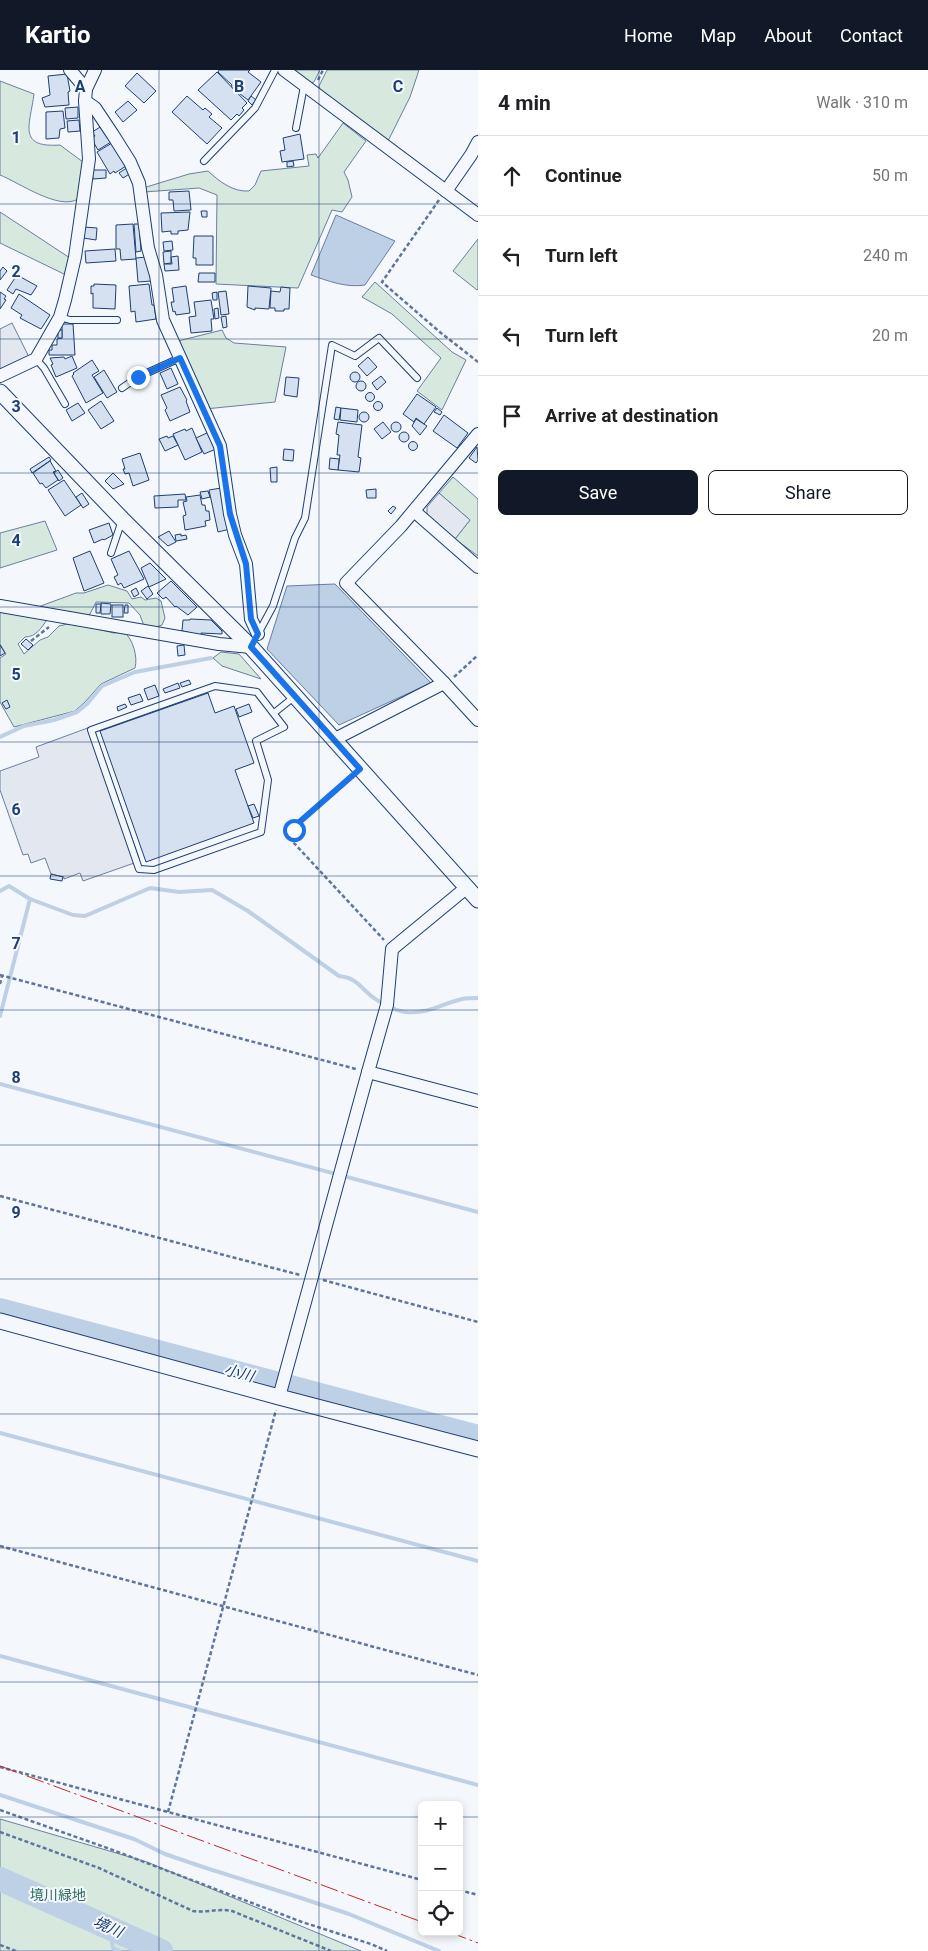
<!DOCTYPE html>
<html lang="en">
<head>
<meta charset="utf-8">
<style>
	body { margin:0; font-family:Roboto,"Noto Sans JP",sans-serif; background:#f2f2f2; color:#202124 }
	.controls { position:absolute; right:15px; bottom:15px; display:grid; overflow:hidden; border-radius:8px; box-shadow:0 2px 8px #0003 }
	.controls button { width:45px; height:45px; display:grid; place-items:center; padding:0; border:0; border-bottom:1px solid #e0e0e0; background:#fff; color:#202124; font:25px sans-serif }
	.stop { position:absolute; width:15px; height:15px; margin:-11px; border:4px solid #1a73e8; border-radius:50%; background:#fff }
	.stop.end { background:#1a73e8; border-color:#fff; box-shadow:0 1px 5px #0008 }
	.list { margin:0; padding:0; list-style:none }
	h2 { display:flex; justify-content:space-between; align-items:center; height:65px; margin:0; padding:0 20px; font-size:21px }
	h2 small { font-size:16px; font-weight:400; color:#757577 }
	.list li { display:grid; grid-template-columns:32px 1fr auto; gap:15px; align-items:center; box-sizing:border-box; height:80px; padding:0 20px; border-top:1px solid #e0e0e0 }
	.list b { display:block; font-size:19px; white-space:nowrap }
	.list em { font-size:16px; font-style:normal; color:#757577 }
	.actions { display:flex; gap:10px; padding:15px 20px }
	.actions a { flex:1; padding:11px 0; border:1px solid #111827; border-radius:8px; text-align:center; font-size:18px; color:#111827 }
	.actions .main { background:#111827; color:#fff }
	.icon { flex:none; width:28px; height:28px; fill:none; stroke:currentColor; stroke-width:2; stroke-linecap:round; stroke-linejoin:round }
	.map { position:relative; flex:none; width:478px; height:1881px; overflow:hidden }
	header { display:flex; align-items:center; gap:30px; box-sizing:border-box; height:70px; padding:0 25px; background:#111827; color:#fff }
	header strong { font-size:24px }
	nav { display:flex; gap:28px; margin-inline-start:auto; font-size:18px }
	main { display:flex }
	aside { flex:1; background:#fff }
	.map>svg:first-child { display:block }
	.green { fill:#d7e8df; stroke:#687fa3 }
	.parking { fill:#e3e8f0; stroke:#687fa3 }
	.water { fill:#bed0e5; stroke:#687fa3 }
	.lines { fill:none; stroke-linecap:round; stroke-linejoin:round }
	.stream { stroke:#bed0e5; stroke-width:4 }
	.river { stroke:#bed0e5; stroke-width:24 }
	.building { fill:#d5e0f0; stroke:#1d3f73 }
	.service-casing { stroke:#1d3f73; stroke-width:8 }
	.minor-casing { stroke:#1d3f73; stroke-width:14 }
	.tertiary-casing { stroke:#1d3f73; stroke-width:17 }
	.path { stroke:#5e769c; stroke-width:2.5; stroke-dasharray:4 2.5; stroke-linecap:butt }
	.service { stroke:#f4f7fb; stroke-width:6 }
	.minor { stroke:#f4f7fb; stroke-width:12 }
	.tertiary { stroke:#f4f7fb; stroke-width:15 }
	.power { stroke:#c62828; stroke-width:1; stroke-dasharray:18 4 2.5 4; stroke-linecap:butt }
	.route { stroke:#1a73e8; stroke-width:6 }
	.grid { fill:none; stroke:#1d3f73; stroke-width:1; stroke-opacity:0.55 }
	.labels { text-anchor:middle; stroke-width:4; stroke-linejoin:round; paint-order:stroke }
	.park-label { font-size:14px; fill:#2c6c60; stroke:#f4f7fb }
	.water-label { font-size:15px; font-style:italic; fill:#1d3f73; stroke:#f4f7fb }
	.grid-label { font-size:16px; text-anchor:middle; font-weight:bold; fill:#1d3f73; stroke:#f4f7fb; stroke-width:4; stroke-linejoin:round; paint-order:stroke }
</style>
</head>
<body>
<header>
<strong>Kartio</strong>
<nav><a>Home</a><a>Map</a><a>About</a><a>Contact</a></nav>
</header>
<main>
<div class="map">
<svg width="478" height="1881" viewBox="0 0 478 1881">
	<rect width="100%" height="100%" fill="#f4f7fb"/>
	<g class="green">
		<path d="M293,0H320L314,12L310,13Z"/>
		<path d="M327,0H419L410,27L388,71L320,22L319,16Z"/>
		<path d="M0,11L34,24C30,55 17,78 60,75L83,92L78,129C59,141 18,112 0,105Z"/>
		<path d="M343,53L366,71L344,102L348,110L352,127L342,142L332,140L298,218L216,214L217,125L199,118L144,122L143,118L189,104L208,101C220,112 233,122 249,121L255,115L261,101L309,96L307,85L316,84L318,88Z"/>
		<path d="M0,142L70,188L66,205L0,173Z"/>
		<path d="M478,169V219L477,220L453,201Z"/>
		<path d="M375,212L452,282L466,290L442,340L417,321L441,288L392,244L362,227Z"/>
		<path d="M222,260L226,268L234,273L286,277L275,332L205,339L178,271Z"/>
		<path d="M453,407L478,429V486L455,469L470,450L439,423Z"/>
		<path d="M45,451L57,480L0,498V463Z"/>
		<path d="M108,515L127,521L132,529L141,527L145,530L156,528L161,531L165,548L162,555L156,557L144,556L140,545L129,533L96,532L90,544L84,546L38,537L76,523H84Z"/>
		<path d="M0,541L47,550C41,558 36,567 25,567L18,574L24,584L40,570L48,567L59,556L72,553L114,563L124,562C133,569 138,587 135,598L101,614L85,632L75,641L14,657L0,632V588L6,584L0,574Z"/>
		<path d="M221,582L239,584L261,609L222,596L213,588Z"/>
		<path d="M0,1749L147,1792L361,1881H0Z"/>
	</g>
	<g class="parking">
		<path d="M12,253L29,287L0,301V259Z"/>
		<path d="M439,423L470,450L455,469L427,445V437Z"/>
		<path d="M93,656L140,791L83,811L80,803L64,809V807L51,804L45,788L31,793L28,784L23,785L0,720V701L39,687L36,677Z"/>
	</g>
	<g class="water">
		<path d="M336,145L395,171L365,215C346,218 328,211 311,205Z"/>
		<path d="M335,514L431,613L339,655L267,579L287,516Z"/>
	</g>
	<g class="lines">
		<g class="stream">
			<path d="M0,667L24,656L54,650L77,642L87,634L102,616L135,602L211,588"/>
			<path d="M0,821L9,816L30,829L73,845L85,846L150,818L179,822L212,820L248,841L339,906C358,908 360,918 374,928C382,934 396,941 406,942C430,944 443,933 462,929C467,928 473,928 478,928"/>
			<path d="M0,946L30,829"/>
			<path d="M0,1014L478,1142"/>
			<path d="M0,1363L478,1491"/>
			<path d="M0,1586L478,1715"/>
			<path d="M0,1725L134,1769L165,1784L203,1797L298,1827L349,1844L439,1881"/>
			<path d="M109,1858L113,1878L120,1881"/>
		</g>
		<g class="river">
			<path d="M0,1240L478,1367"/>
			<path d="M0,1809L161,1881"/>
		</g>
	</g>
	<g class="building">
		<path d="M219,0H250L248,2L261,12L248,30L231,17L232,15L218,2Z"/>
		<path d="M217,2L247,33L242,38L244,40L239,46L237,44L231,50L198,20Z"/>
		<path d="M137,3L156,21L144,33L125,16Z"/>
		<path d="M67,4L70,21L68,22L69,35L45,37L42,28L50,25L48,6Z"/>
		<path d="M187,26L203,40L205,38L212,44L209,47L222,58L207,74L172,42Z"/>
		<path d="M251,26L256,30L252,35L248,31Z"/>
		<path d="M128,31L137,40L123,52L115,42Z"/>
		<path d="M78,37V48L66,49L65,38Z"/>
		<path d="M63,41L65,58L60,59L59,68L46,69V42Z"/>
		<path d="M79,50L80,61L68,62L67,51Z"/>
		<path d="M102,56L111,72L98,80L91,68L95,66L92,62Z"/>
		<path d="M300,64L304,89L282,92L280,81L285,80L283,68Z"/>
		<path d="M112,73L126,96L115,103L114,101L110,104L97,82Z"/>
		<path d="M293,91L294,96L287,97V92Z"/>
		<path d="M128,97L131,103L123,108L119,103Z"/>
		<path d="M92,100H106V108L93,109Z"/>
		<path d="M189,121L191,140L174,141L173,130H169V122Z"/>
		<path d="M201,141H207V147H202Z"/>
		<path d="M190,142L188,160L178,161V164H171V161L162,162L161,143Z"/>
		<path d="M133,154L136,189L121,190L120,179H116V155Z"/>
		<path d="M134,154H139L141,181L136,182Z"/>
		<path d="M84,157L97,158L96,170L83,168Z"/>
		<path d="M194,166H213V195H196V188H193Z"/>
		<path d="M172,171L173,180L164,181L163,172Z"/>
		<path d="M115,179L116,191L86,193L85,181Z"/>
		<path d="M171,181V193L164,194L163,182Z"/>
		<path d="M178,186L179,200L165,201L164,194H172L171,187Z"/>
		<path d="M147,187L151,211L138,212L136,188Z"/>
		<path d="M3,197L7,201L0,210V201Z"/>
		<path d="M199,203H215V212H198Z"/>
		<path d="M17,205L37,216L31,225L16,219L13,224L7,220Z"/>
		<path d="M94,214L116,215L115,239L93,238V223L91,224V216H94Z"/>
		<path d="M149,214L152,235H154L156,249L136,252L135,241L131,242L129,216Z"/>
		<path d="M186,216L190,243L176,245L175,241L173,242L171,232H174L172,218Z"/>
		<path d="M248,216L271,218L269,239L255,238V240L247,237Z"/>
		<path d="M281,217L290,218L289,239H284V241H275V238H270L271,221L280,222Z"/>
		<path d="M226,221L229,244L221,245L218,222Z"/>
		<path d="M0,222L6,226L4,229L6,230L0,239Z"/>
		<path d="M217,222V230H213L212,223Z"/>
		<path d="M19,224L50,245L41,259L20,248L22,245L11,238Z"/>
		<path d="M211,230L214,249H211L212,261L191,263L189,247L196,246L194,232Z"/>
		<path d="M218,238L219,248L215,249L214,239Z"/>
		<path d="M226,246L227,257L223,258L221,247Z"/>
		<path d="M62,254H73L75,285H49V280H52V275H57V269L62,268Z"/>
		<rect x="58" y="260" width="4" height="8"/>
		<path d="M72,286L77,298L56,307L51,295L53,294L50,288L64,287L65,289Z"/>
		<path d="M368,287L377,297L367,306L358,296Z"/>
		<path d="M92,290L99,301L92,305L103,323L86,333L72,306L74,304L73,303Z"/>
		<path d="M171,298L178,314L167,319L160,303Z"/>
		<path d="M104,300L117,322L107,328L94,307Z"/>
		<circle cx="355" cy="307" r="5"/>
		<path d="M381,306L386,312L377,320L372,313Z"/>
		<path d="M286,307L299,308L297,327L284,325Z"/>
		<circle cx="361" cy="316" r="5"/>
		<path d="M180,317L187,330L186,331L190,342L170,351L165,340L167,338L161,325Z"/>
		<circle cx="370" cy="327" r="4.5"/>
		<path d="M417,324L436,337L424,354L416,348L414,352L403,344Z"/>
		<path d="M101,331L114,351L101,359L88,340Z"/>
		<circle cx="378" cy="336" r="4.5"/>
		<path d="M78,333L85,343L72,351L66,340Z"/>
		<path d="M336,337L341,338L339,350L334,349Z"/>
		<path d="M341,338L358,340L357,352L340,350Z"/>
		<path d="M437,338L442,342L440,345L434,342Z"/>
		<circle cx="364" cy="347" r="5"/>
		<path d="M444,345L468,363L457,378L433,361Z"/>
		<path d="M416,349L427,356L420,365L412,356Z"/>
		<path d="M338,352L362,355L358,387L361,388L359,402L338,400L340,385H337L339,365L336,364Z"/>
		<path d="M383,352L391,362L382,369L374,359Z"/>
		<circle cx="396" cy="357" r="5"/>
		<path d="M192,358L202,382L185,390L173,364L185,359L186,361Z"/>
		<path d="M209,362L216,379L204,384L196,368Z"/>
		<circle cx="404" cy="367" r="5"/>
		<path d="M167,366L168,368L173,366L178,375L165,381L159,369Z"/>
		<circle cx="413" cy="376" r="4.5"/>
		<path d="M477,377L478,390L476,393L469,388Z"/>
		<path d="M284,379L294,380L293,391L283,390Z"/>
		<path d="M140,383L149,410L133,416L129,403L125,404L123,399H125L122,389Z"/>
		<path d="M49,387L51,390L32,403L30,399Z"/>
		<path d="M330,388L339,389L338,400L329,399Z"/>
		<path d="M50,391L56,401L53,402L58,410L46,418L42,413L40,414L33,403Z"/>
		<path d="M277,397V412H271L270,398Z"/>
		<path d="M58,400L63,408L59,411L54,403Z"/>
		<path d="M113,403L124,414L113,419L105,411Z"/>
		<path d="M64,410L81,435L65,446L48,420Z"/>
		<path d="M221,418L230,459L218,462L209,420Z"/>
		<path d="M376,419V428H367L366,420Z"/>
		<path d="M208,421L210,427L202,429L200,422Z"/>
		<path d="M82,423L89,434L83,438L76,427Z"/>
		<path d="M185,424L186,430H178V437L155,438L154,426Z"/>
		<path d="M200,425L202,435H205L206,441H209L210,450L205,451L206,456L185,460L183,446L186,445L183,432L187,431L186,427Z"/>
		<path d="M393,436L396,438L391,444L388,441Z"/>
		<path d="M109,453L113,465L104,470L103,469L94,473L89,460Z"/>
		<path d="M169,461L176,472L168,476L158,467Z"/>
		<path d="M181,464V466L186,465L187,469L176,471L175,465Z"/>
		<path d="M90,481L104,513L84,521L73,488Z"/>
		<path d="M129,481L144,509L124,518L121,513L118,515L114,507L118,505L111,489Z"/>
		<path d="M150,493L166,509L149,517L141,498Z"/>
		<path d="M171,511L197,537L188,545L176,536L175,537L166,527L163,529L157,523Z"/>
		<path d="M148,516L153,524L147,529L141,521Z"/>
		<path d="M136,518L139,524L134,527L131,521Z"/>
		<path d="M101,533L111,534L110,544H101Z"/>
		<path d="M96,534H101L100,543H96Z"/>
		<rect x="112" y="535" width="11" height="12"/>
		<path d="M125,535H128V543H124Z"/>
		<path d="M190,549L211,550L222,561V564L201,563V566L188,565V562L182,561L183,550H190Z"/>
		<path d="M26,569L33,575L28,580L21,574Z"/>
		<path d="M0,575L5,583L0,586Z"/>
		<path d="M184,575L185,585L178,586L177,576Z"/>
		<path d="M189,610L191,614L182,617L180,613Z"/>
		<path d="M178,613L180,618L165,623L163,619Z"/>
		<path d="M155,615L159,626L148,630L144,619Z"/>
		<path d="M208,623L215,643L234,636L254,693L235,700L254,753L146,792L100,661Z"/>
		<path d="M140,624L143,631L131,635L128,628Z"/>
		<path d="M7,630L10,637L6,639L2,633Z"/>
		<path d="M125,634L127,637L118,641L117,637Z"/>
		<path d="M249,634L252,642L239,647L236,639Z"/>
		<path d="M254,734L259,746L253,748L248,736Z"/>
		<path d="M51,804L63,807L62,811L50,809Z"/>
	</g>
	<g class="lines">
		<g class="service-casing">
			<g id="service">
				<path d="M296,58L304,16"/>
				<path d="M204,91L255,38L275,0"/>
				<path d="M60,247L70,250H117"/>
				<path d="M36,289L44,298L65,334"/>
				<path d="M122,318L138,307L180,288"/>
				<path d="M111,483L122,450"/>
				<path d="M259,562L273,536L295,468L305,448L332,275L355,286L379,268L417,308"/>
				<path d="M215,616L257,622L284,657L256,671L268,710L261,762L154,800L139,799L91,660Z"/>
				<path d="M274,643L294,627"/>
			</g>
		</g>
		<g class="minor-casing">
			<g id="minor">
				<path d="M284,0L478,145"/>
				<path d="M86,19L95,0"/>
				<path d="M85,31L95,38L113,65L130,92L139,113L148,178L156,205L163,250L220,376L230,444L235,465L246,494L251,549L258,564"/>
				<path d="M446,121L471,85L478,72"/>
				<path d="M0,306L36,289L60,247L65,230L75,187L89,89L85,31L86,19L70,0"/>
				<path d="M478,364L401,456L346,513L444,613L478,650"/>
				<path d="M414,441L478,497"/>
				<path d="M0,536L219,574L251,577"/>
				<path d="M335,669L444,613"/>
				<path d="M466,818L392,879L387,935L368,1002L478,1031"/>
				<path d="M279,1327L368,1002"/>
			</g>
		</g>
		<g class="tertiary-casing">
			<g id="tertiary">
				<path d="M0,322L122,449L251,577L478,830"/>
				<path d="M0,1251L279,1327L478,1379"/>
			</g>
		</g>
		<g class="path">
			<path d="M318,10L323,0"/>
			<path d="M439,130L382,212L441,263L478,292"/>
			<path d="M31,571L49,557"/>
			<path d="M454,607L478,585"/>
			<path d="M351,707L296,755L293,772L384,870"/>
			<path d="M0,905L356,999"/>
			<path d="M0,914L2,906"/>
			<path d="M0,1126L300,1205"/>
			<path d="M323,1210L478,1252"/>
			<path d="M0,1476L478,1605"/>
			<path d="M0,1697L422,1810"/>
			<path d="M0,1740L110,1779L302,1852L371,1874L387,1881"/>
			<path d="M168,1742L276,1340"/>
			<path d="M0,1762L99,1798L193,1841C206,1843 219,1838 232,1841L331,1881"/>
			<path d="M459,1820L478,1825"/>
			<path d="M0,1875L16,1881"/>
		</g>
		<use href="#service" class="service"/>
		<use href="#minor" class="minor"/>
		<use href="#tertiary" class="tertiary"/>
		<g class="power">
			<path d="M0,1696L422,1852"/>
			<path d="M449,1862L478,1873"/>
		</g>
	</g>
	<g class="lines">
		<path class="route" d="M138,307L180,288L220,376L230,444L246,494L251,549L258,564L251,577L360,699L296,755L294,760"/>
	</g>
	<path class="grid" d="M159,0V1881M319,0V1881M0,134H478M0,269H478M0,403H478M0,537H478M0,672H478M0,806H478M0,940H478M0,1075H478M0,1209H478M0,1344H478M0,1478H478M0,1612H478M0,1747H422M459,1747H478"/>
	<g class="labels">
		<g class="park-label">
			<text x="58" y="1830">境川緑地</text>
		</g>
		<g class="water-label">
			<text transform="translate(239 1303) rotate(15)" y="5">小川</text>
			<text transform="translate(108 1857) rotate(24)" y="5">境川</text>
		</g>
	</g>
	<g class="grid-label">
		<text x="80" y="22">A</text>
		<text x="239" y="22">B</text>
		<text x="398" y="22">C</text>
		<text x="16" y="73">1</text>
		<text x="16" y="207">2</text>
		<text x="16" y="342">3</text>
		<text x="16" y="476">4</text>
		<text x="16" y="610">5</text>
		<text x="16" y="745">6</text>
		<text x="16" y="879">7</text>
		<text x="16" y="1013">8</text>
		<text x="16" y="1148">9</text>
	</g>
</svg>
<div class="controls">
<button>+</button>
<button>−</button>
<button><svg class="icon" aria-label="locate" viewBox="0 0 24 24"><circle cx="12" cy="12" r="6"/><path d="M12 2v4M12 18v4M2 12h4M18 12h4"/></svg></button>
</div>
<div class="stop" style="left:294px;top:760px"></div>
<div class="stop end" style="left:138px;top:307px"></div>
</div>
<aside>
<h2>4 min<small>Walk · 310 m</small></h2>
<ul class="list">
<li><svg class="icon" aria-label="ahead" viewBox="0 0 24 24"><path d="M12 20V5M6 11l6-6 6 6"/></svg><div><b>Continue</b></div><em>50 m</em></li>
<li><svg class="icon" aria-label="left" viewBox="0 0 24 24"><path d="M17 20v-9H6M10 6l-5 5 5 5"/></svg><div><b>Turn left</b></div><em>240 m</em></li>
<li><svg class="icon" aria-label="left" viewBox="0 0 24 24"><path d="M17 20v-9H6M10 6l-5 5 5 5"/></svg><div><b>Turn left</b></div><em>20 m</em></li>
<li><svg class="icon" aria-label="arrive" viewBox="0 0 24 24"><path d="M6 21V4h12l-3 4 3 4H6"/></svg><div><b>Arrive at destination</b></div></li>
</ul>
<div class="actions"><a class="main">Save</a><a>Share</a></div>
</aside>
</main>
</body>
</html>
